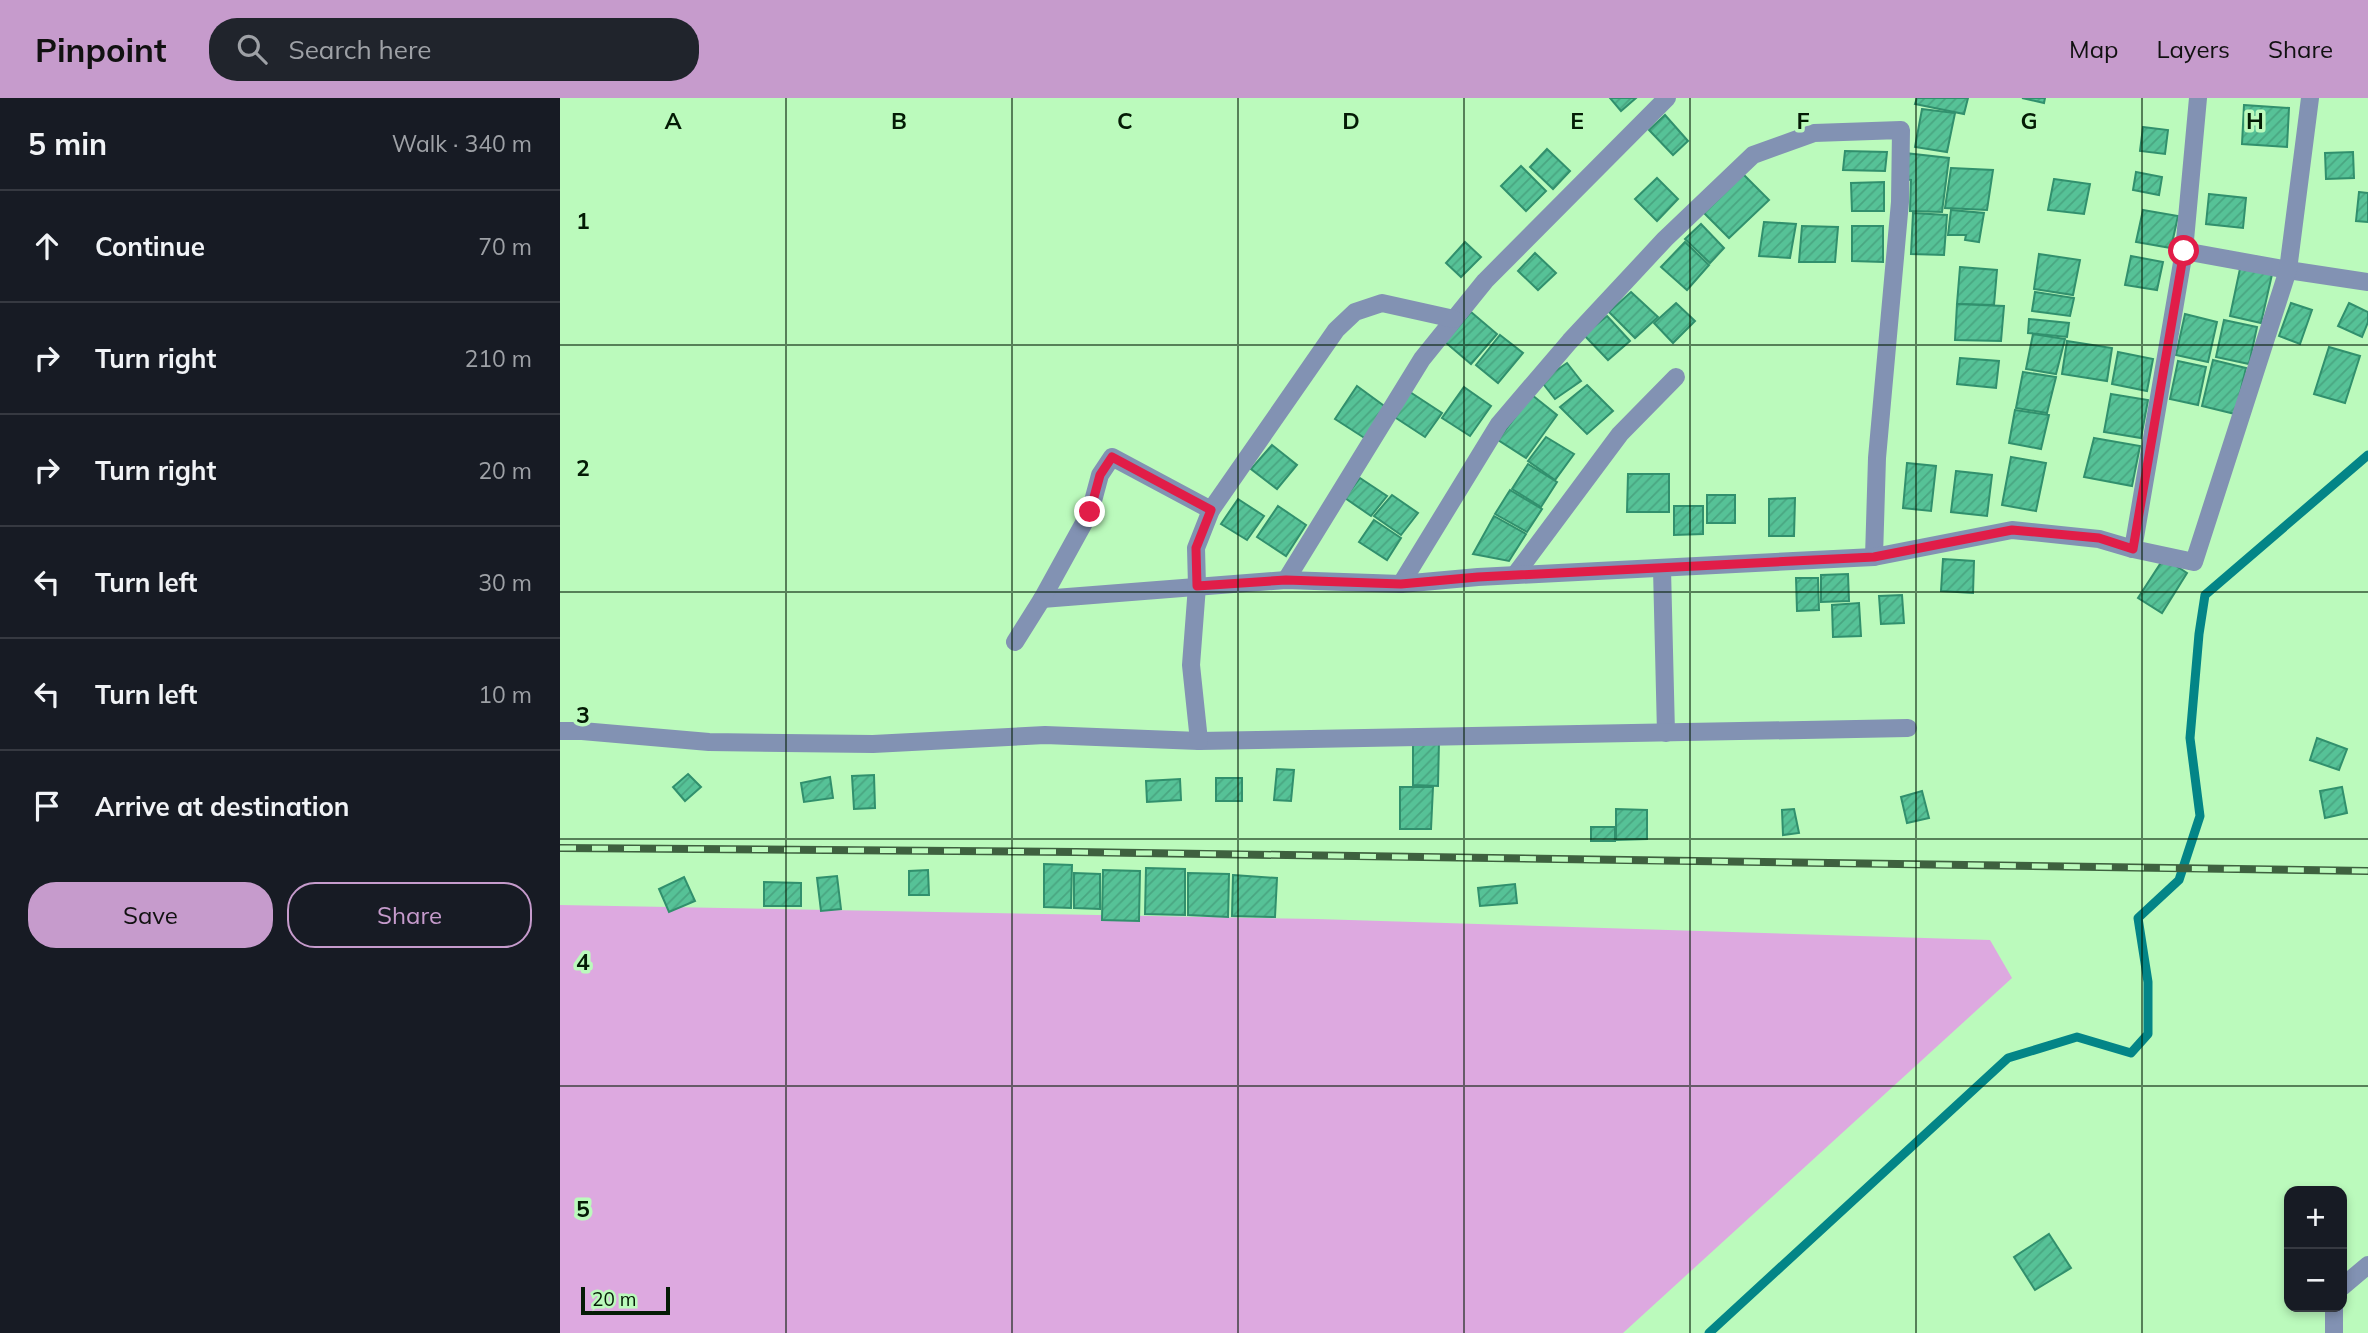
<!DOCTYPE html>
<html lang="en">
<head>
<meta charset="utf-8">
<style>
	body { margin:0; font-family:Mulish,sans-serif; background:#20242c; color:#f1f3f6 }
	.controls { position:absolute; right:21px; bottom:21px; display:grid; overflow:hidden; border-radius:14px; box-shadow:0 4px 10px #0003 }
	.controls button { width:63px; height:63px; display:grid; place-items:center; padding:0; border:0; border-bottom:2px solid #363941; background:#171b24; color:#f1f3f6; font:35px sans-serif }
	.scale { position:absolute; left:21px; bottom:18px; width:89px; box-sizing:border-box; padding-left:7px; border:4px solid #041b05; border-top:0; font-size:19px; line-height:24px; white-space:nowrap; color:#041b05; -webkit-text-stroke:5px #bbfabc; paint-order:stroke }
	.stop { position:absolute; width:21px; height:21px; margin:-16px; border:5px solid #e11d48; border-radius:50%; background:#fff }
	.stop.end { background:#e11d48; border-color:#fff; box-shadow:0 2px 7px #0008 }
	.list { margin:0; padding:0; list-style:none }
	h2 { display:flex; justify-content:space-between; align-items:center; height:91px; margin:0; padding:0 28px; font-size:30px }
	h2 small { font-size:23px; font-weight:400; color:#9ea1a6 }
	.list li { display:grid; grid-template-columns:46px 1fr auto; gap:21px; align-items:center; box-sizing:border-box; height:112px; padding:0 28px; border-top:2px solid #363941 }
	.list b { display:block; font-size:26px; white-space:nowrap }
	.list em { font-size:23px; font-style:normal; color:#9ea1a6 }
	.actions { display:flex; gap:14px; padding:21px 28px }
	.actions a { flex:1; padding:16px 0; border:2px solid #c69bcc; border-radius:28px; text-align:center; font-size:24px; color:#c69bcc }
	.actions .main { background:#c69bcc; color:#111 }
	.icon { flex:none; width:38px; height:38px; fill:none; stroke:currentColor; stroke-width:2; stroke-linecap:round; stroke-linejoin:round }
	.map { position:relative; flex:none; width:1808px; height:1235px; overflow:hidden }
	header { display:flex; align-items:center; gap:42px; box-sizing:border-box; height:98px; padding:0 35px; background:#c69bcc; color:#111 }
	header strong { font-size:33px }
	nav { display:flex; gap:38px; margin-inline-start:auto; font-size:24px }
	.search { width:490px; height:63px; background:#20242c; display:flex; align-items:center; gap:18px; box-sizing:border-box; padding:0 24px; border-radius:28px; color:#9ea1a6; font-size:26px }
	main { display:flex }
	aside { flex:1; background:#171b24 }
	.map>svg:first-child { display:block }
	.green { fill:#dda9e0 }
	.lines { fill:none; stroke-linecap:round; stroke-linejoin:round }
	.stream { stroke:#038587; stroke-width:9 }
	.building { fill:url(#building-hatch); stroke:#31906d; stroke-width:2 }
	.street { stroke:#8292b3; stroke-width:18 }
	.rail-casing { stroke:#3e613f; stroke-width:8 }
	.rail { stroke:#bbfabc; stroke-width:5; stroke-dasharray:16; stroke-linecap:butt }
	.route { stroke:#e11d48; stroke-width:9 }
	.grid { fill:none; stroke:#041b05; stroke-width:2; stroke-opacity:0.55 }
	.grid-label { font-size:23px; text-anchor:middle; font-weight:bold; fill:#041b05; stroke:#bbfabc; stroke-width:7; stroke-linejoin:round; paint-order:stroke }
</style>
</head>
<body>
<header>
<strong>Pinpoint</strong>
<div class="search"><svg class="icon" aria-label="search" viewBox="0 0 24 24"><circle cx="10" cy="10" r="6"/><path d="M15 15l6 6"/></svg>Search here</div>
<nav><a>Map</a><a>Layers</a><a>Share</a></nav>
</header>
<main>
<aside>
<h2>5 min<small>Walk · 340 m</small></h2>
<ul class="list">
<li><svg class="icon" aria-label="ahead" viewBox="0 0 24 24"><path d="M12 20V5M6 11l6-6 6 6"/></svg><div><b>Continue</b></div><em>70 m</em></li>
<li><svg class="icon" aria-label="right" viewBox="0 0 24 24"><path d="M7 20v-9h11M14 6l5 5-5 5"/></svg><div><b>Turn right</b></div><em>210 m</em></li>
<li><svg class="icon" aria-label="right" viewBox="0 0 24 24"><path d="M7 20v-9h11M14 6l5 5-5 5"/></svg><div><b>Turn right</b></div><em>20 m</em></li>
<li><svg class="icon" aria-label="left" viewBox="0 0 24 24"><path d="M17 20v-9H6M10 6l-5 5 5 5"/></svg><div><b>Turn left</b></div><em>30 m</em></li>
<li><svg class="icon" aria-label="left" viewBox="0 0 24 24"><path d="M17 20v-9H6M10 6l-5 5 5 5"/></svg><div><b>Turn left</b></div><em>10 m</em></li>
<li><svg class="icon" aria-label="arrive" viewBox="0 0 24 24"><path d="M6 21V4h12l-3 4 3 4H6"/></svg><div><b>Arrive at destination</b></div></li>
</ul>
<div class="actions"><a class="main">Save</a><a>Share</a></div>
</aside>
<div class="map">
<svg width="1808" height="1235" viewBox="0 0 1808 1235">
	<defs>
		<pattern id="building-hatch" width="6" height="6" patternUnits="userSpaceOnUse" patternTransform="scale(1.75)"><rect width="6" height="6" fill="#56c297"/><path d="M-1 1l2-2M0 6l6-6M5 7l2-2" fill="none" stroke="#49a681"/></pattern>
	</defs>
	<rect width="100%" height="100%" fill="#bbfabc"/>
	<path class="green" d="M0,807L757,821L1430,842L1452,880L1063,1235H0Z"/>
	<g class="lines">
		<path class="stream" d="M1149,1235L1448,960L1517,939L1571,955L1588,936V884L1578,820L1619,782L1640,718L1630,640L1639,536L1645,497L1808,357"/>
	</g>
	<g class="building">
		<path d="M1050,0H1076L1061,13Z"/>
		<path d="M1357,0H1408L1404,16L1355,6Z"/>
		<path d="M1462,0H1485L1484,5Z"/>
		<path d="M1684,7L1729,10L1727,49L1682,46Z"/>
		<path d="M1362,11L1395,15L1387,54L1355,49Z"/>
		<path d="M1105,17L1128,43L1113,57L1089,32Z"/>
		<path d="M1583,29L1608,32L1605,56L1580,53Z"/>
		<path d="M987,51L1010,73L993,91L970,69Z"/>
		<path d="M1285,53L1327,54L1325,73L1283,72Z"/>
		<path d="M1793,54L1794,80L1766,81L1765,55Z"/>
		<path d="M1345,55L1389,60L1382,114L1350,113L1351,82L1343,81Z"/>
		<path d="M961,68L986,93L966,113L941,88Z"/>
		<path d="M1391,70L1433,72L1427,112L1385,110Z"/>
		<path d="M1576,74L1602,79L1599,97L1573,92Z"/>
		<path d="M1183,76L1209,102L1169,140L1142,113Z"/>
		<path d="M1097,80L1118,101L1097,123L1075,101Z"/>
		<path d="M1494,81L1530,86L1524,116L1488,112Z"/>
		<path d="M1324,84V113H1292L1291,85Z"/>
		<path d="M1799,94L1808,95V124L1796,123Z"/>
		<path d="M1649,96L1686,100L1683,130L1646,126Z"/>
		<path d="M1391,112L1424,115L1419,144L1405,142L1406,137H1388Z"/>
		<path d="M1583,112L1618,118L1611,150L1576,144Z"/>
		<path d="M1353,115L1387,117L1384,157L1351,156Z"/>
		<path d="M1204,124L1236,126L1230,160L1199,158Z"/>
		<path d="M1141,126L1164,150L1150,165L1125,141Z"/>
		<path d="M1242,128L1278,129L1275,164H1239Z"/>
		<path d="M1292,128H1323V164L1292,163Z"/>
		<path d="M905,144L921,159L901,179L886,165Z"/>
		<path d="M1125,144L1149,167L1127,192L1101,169Z"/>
		<path d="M975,155L996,175L978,192L958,173Z"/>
		<path d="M1479,156L1520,162L1513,197L1474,191Z"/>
		<path d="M1571,158L1603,164L1597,192L1565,187Z"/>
		<path d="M1681,166L1713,172L1701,225L1670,218Z"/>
		<path d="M1400,169L1437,172L1434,207L1397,206Z"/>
		<path d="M1071,194L1098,219L1075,240L1049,214Z"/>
		<path d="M1475,194L1514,200L1510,218L1472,213Z"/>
		<path d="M1116,205L1135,223L1113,245L1094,225Z"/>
		<path d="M1731,205L1752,212L1740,246L1719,238Z"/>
		<path d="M1789,205L1808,214V224L1802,239L1778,228Z"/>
		<path d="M1397,206L1444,208L1441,243L1395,242Z"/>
		<path d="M911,214L937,236L911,266L885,244Z"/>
		<path d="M1625,216L1657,224L1648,264L1616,257Z"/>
		<path d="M1047,218L1070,243L1048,262L1024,237Z"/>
		<path d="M1469,221L1509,225L1507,239L1468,235Z"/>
		<path d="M1664,222L1697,229L1689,266L1656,259Z"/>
		<path d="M1473,236L1505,241L1496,276L1466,271Z"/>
		<path d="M940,237L963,255L938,285L916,267Z"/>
		<path d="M1507,243L1552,250L1547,283L1502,276Z"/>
		<path d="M1769,249L1800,258L1785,305L1754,296Z"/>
		<path d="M1558,254L1593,261L1587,293L1552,286Z"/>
		<path d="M1400,260L1439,263L1436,290L1397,286Z"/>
		<path d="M1653,262L1686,270L1675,316L1642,308Z"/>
		<path d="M1618,263L1646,269L1638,307L1610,301Z"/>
		<path d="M1007,265L1021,283L995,301L981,283Z"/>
		<path d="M1463,274L1496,279L1487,315L1456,310Z"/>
		<path d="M1027,287L1053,313L1027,336L1000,309Z"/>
		<path d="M797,288L827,310L806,341L775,321Z"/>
		<path d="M904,289L931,308L910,338L882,320Z"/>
		<path d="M850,294L882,315L865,339L833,318Z"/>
		<path d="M1551,296L1588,302L1581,340L1544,334Z"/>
		<path d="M972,297L997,317L966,360L938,342Z"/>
		<path d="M1455,312L1489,317L1481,351L1449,345Z"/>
		<path d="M986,339L1014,356L995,382L968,363Z"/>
		<path d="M1534,340L1580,348L1572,388L1524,379Z"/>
		<path d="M712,347L737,367L717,391L691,371Z"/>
		<path d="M1451,359L1486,365L1476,413L1442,407Z"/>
		<path d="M1347,365L1376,368L1371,413L1343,410Z"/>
		<path d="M968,366L997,384L981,409L952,391Z"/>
		<path d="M1396,373L1432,377L1427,418L1391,414Z"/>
		<path d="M1068,376H1109V414H1067Z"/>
		<path d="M800,380L827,398L811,418L785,400Z"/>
		<path d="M950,392L982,411L967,434L935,416Z"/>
		<path d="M832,397L858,415L841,437L814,418Z"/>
		<rect x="1147" y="397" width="28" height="28"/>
		<path d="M1235,400L1234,438H1209V401Z"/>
		<path d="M678,401L704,418L687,442L661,426Z"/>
		<path d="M718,408L746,427L726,458L697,439Z"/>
		<path d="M1114,408H1143V436L1114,437Z"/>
		<path d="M934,418L966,436L949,463L913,456Z"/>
		<path d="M814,422L841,440L827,462L799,444Z"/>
		<path d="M1604,460L1627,475L1602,515L1578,500Z"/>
		<path d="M1383,461L1414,463L1413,495L1381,493Z"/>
		<path d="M1288,476L1289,503L1261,504V477Z"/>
		<path d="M1236,480H1258L1259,512L1237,513Z"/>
		<path d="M1342,497L1344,525L1321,526L1319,498Z"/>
		<path d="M1299,505L1301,538L1273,539L1272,507Z"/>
		<path d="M1757,640L1787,651L1779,672L1750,662Z"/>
		<path d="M853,641L879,642L878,688L853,687Z"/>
		<path d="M717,671L734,672L731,703L714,702Z"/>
		<path d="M128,676L141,689L125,703L113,689Z"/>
		<path d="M314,677L315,710L294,711L292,678Z"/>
		<path d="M270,679L273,700L244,704L241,685Z"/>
		<rect x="656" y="680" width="26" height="23"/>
		<path d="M620,681L621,702L587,704L586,683Z"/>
		<path d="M840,689H873L871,731H840Z"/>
		<path d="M1782,689L1787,715L1765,720L1760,693Z"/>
		<path d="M1362,693L1369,720L1347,725L1341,699Z"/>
		<path d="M1056,711L1087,712V741L1056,742Z"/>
		<path d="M1234,711L1239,735L1223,737L1222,712Z"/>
		<rect x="1031" y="729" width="24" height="14"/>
		<path d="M484,766L512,767L511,810L484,809Z"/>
		<path d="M586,770L625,771V817L585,816Z"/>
		<path d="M368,772L369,797H349V773Z"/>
		<path d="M543,772L580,773L579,823L542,822Z"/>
		<path d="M514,775L540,776V811L514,810Z"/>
		<path d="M628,775L669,776L668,819L628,817Z"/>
		<path d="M673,777L717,780L715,819L672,818Z"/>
		<path d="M277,778L281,811L261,813L257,780Z"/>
		<path d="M124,779L135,803L109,814L99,791Z"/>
		<path d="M204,784L241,785V808H204Z"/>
		<path d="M955,786L957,805L920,808L918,790Z"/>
		<path d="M1489,1136L1511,1170L1475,1192L1454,1159Z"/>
	</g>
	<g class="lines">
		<g class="street">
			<path d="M1638,0L1624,153L1728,172L1808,184"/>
			<path d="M1573,451L1634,464L1728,172L1750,0"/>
			<path d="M1102,471L1106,635"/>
			<path d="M955,477L1060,336L1116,279"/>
			<path d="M726,482L862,261L925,183L1107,0"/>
			<path d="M841,486L939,326L1010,243L1105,141L1193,57L1254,35L1341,32L1340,104L1317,360L1314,459"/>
			<path d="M482,501L726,482L841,486L918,479L1314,459L1452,432L1539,441L1573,451L1624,153"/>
			<path d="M455,544L482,501L530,414L540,377L552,359L651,412"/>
			<path d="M0,633H22L149,644L313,646L485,637L639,643L1348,630"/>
			<path d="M639,643L631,567L637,488L636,450L651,412L776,232L795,214L822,205L894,221"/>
			<path d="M1782,1189L1808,1167"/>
			<path d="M1774,1209V1235"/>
		</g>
		<g class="rail-casing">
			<path id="rail" d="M0,750L516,754L1808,773"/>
		</g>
		<use href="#rail" class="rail"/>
	</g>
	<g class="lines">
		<path class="route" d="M530,414L540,377L552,359L651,412L636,450L637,488L726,482L841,486L918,479L1314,459L1452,432L1539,440L1573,451L1624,153"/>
	</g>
	<path class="grid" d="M226,0V1235M452,0V1235M678,0V1235M904,0V1235M1130,0V1235M1356,0V1235M1582,0V1235M0,247H1808M0,494H1808M0,741H1808M0,988H1808"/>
	<g class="grid-label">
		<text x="113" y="31">A</text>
		<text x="339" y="31">B</text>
		<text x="565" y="31">C</text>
		<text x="791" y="31">D</text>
		<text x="1017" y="31">E</text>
		<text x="1243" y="31">F</text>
		<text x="1469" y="31">G</text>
		<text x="1695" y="31">H</text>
		<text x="23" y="131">1</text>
		<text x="23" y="378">2</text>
		<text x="23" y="625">3</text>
		<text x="23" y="872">4</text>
		<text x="23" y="1119">5</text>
	</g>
</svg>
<div class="controls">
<button>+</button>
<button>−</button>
</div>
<div class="scale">20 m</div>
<div class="stop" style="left:1624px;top:153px"></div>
<div class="stop end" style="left:530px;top:414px"></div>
</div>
</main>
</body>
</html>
